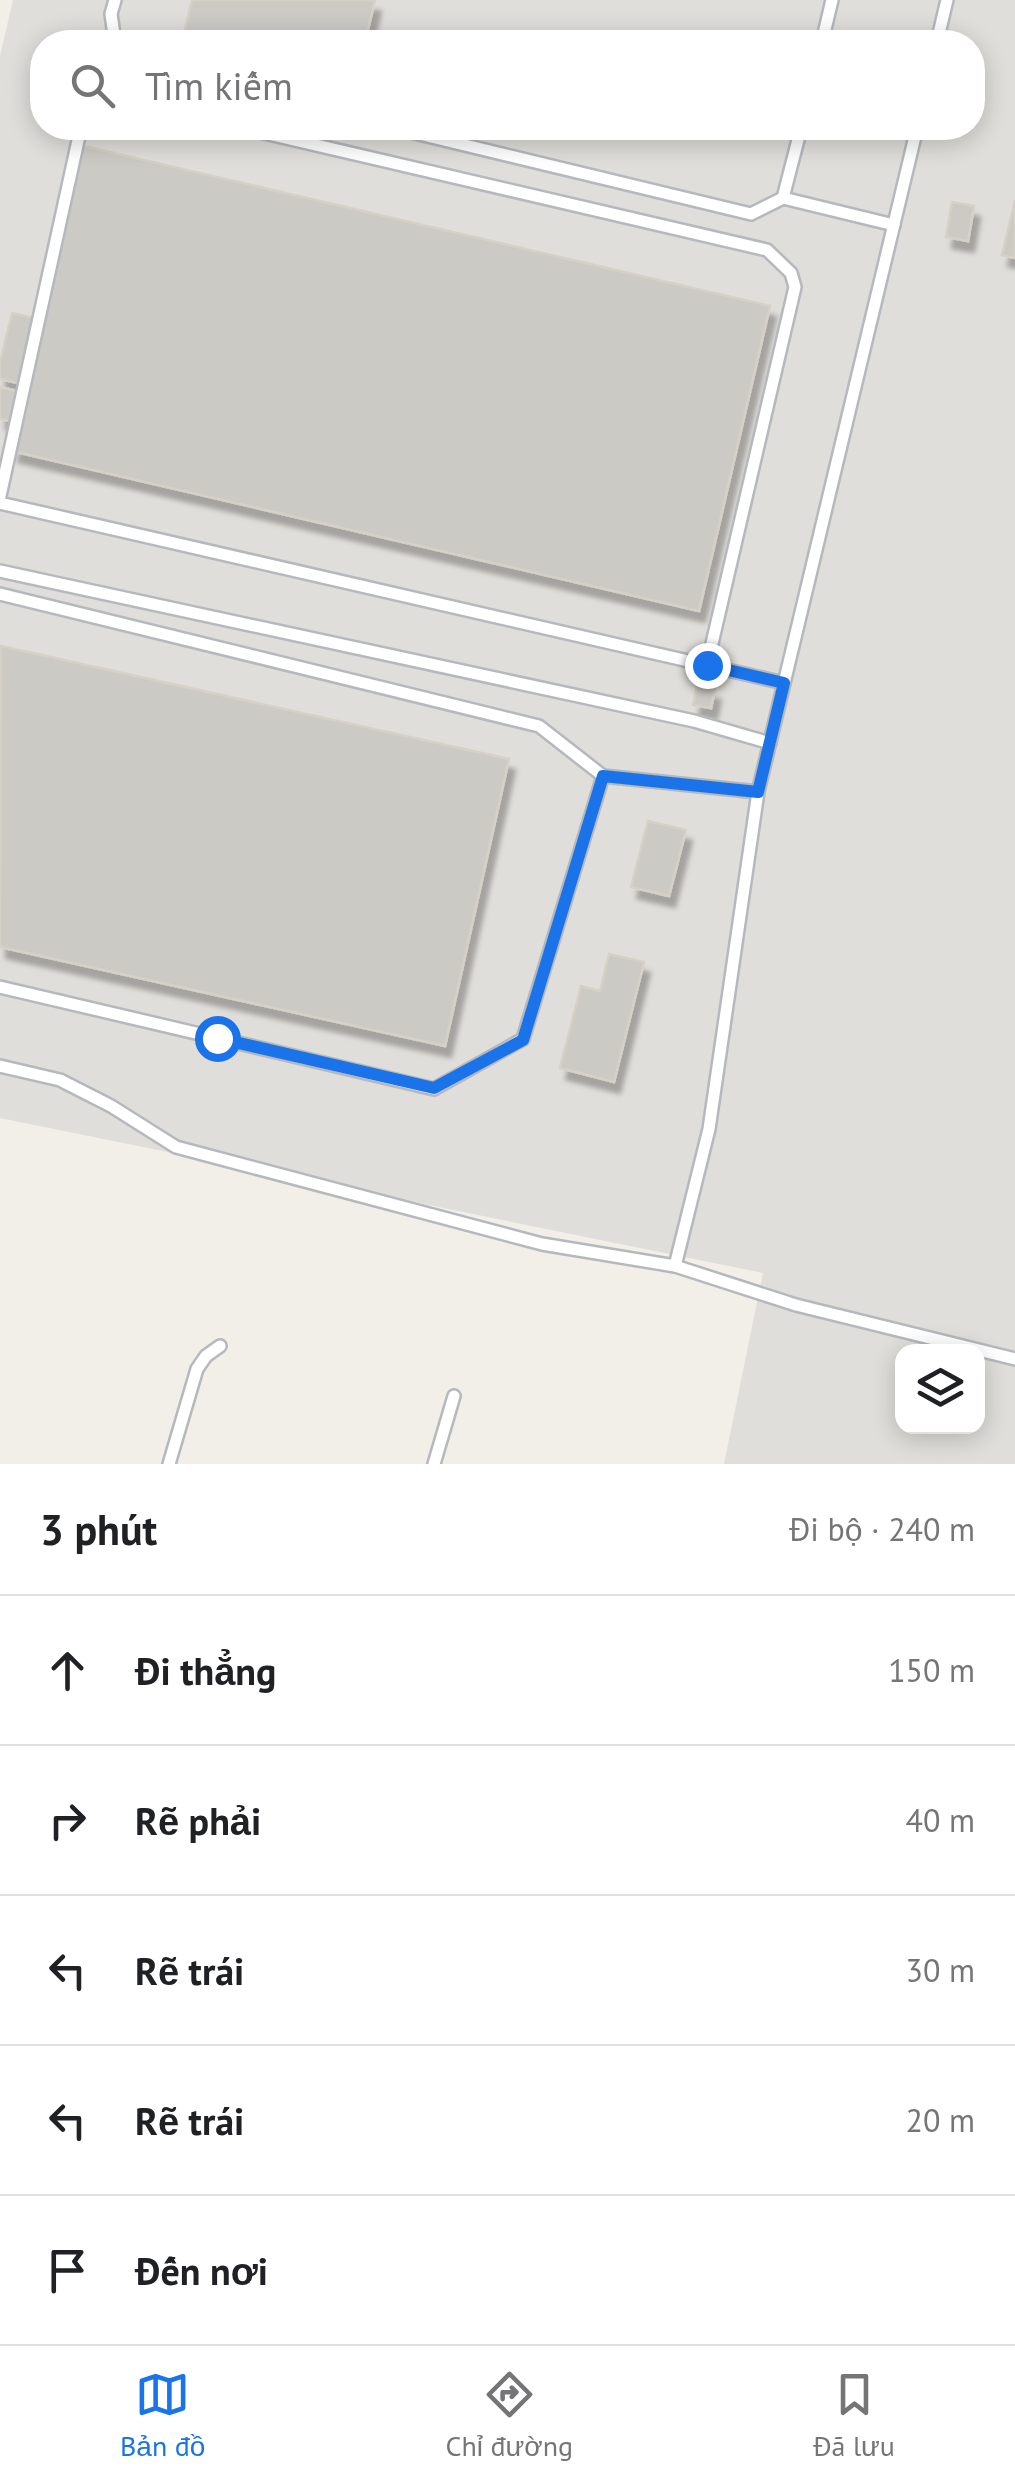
<!DOCTYPE html>
<html lang="vi">
<head>
<meta charset="utf-8">
<style>
	body { margin:0; font-family:"PT Sans",sans-serif; background:#f2f2f2; color:#202124 }
	.controls { position:absolute; right:30px; bottom:30px; display:grid; overflow:hidden; border-radius:20px; box-shadow:0 5px 25px #0003 }
	.controls button { width:90px; height:90px; display:grid; place-items:center; padding:0; border:0; border-bottom:2px solid #e0e0e0; background:#fff; color:#202124; font:50px sans-serif }
	.stop { position:absolute; width:30px; height:30px; margin:-22px; border:8px solid #1a73e8; border-radius:50%; background:#fff }
	.stop.end { background:#1a73e8; border-color:#fff; box-shadow:0 2px 10px #0008 }
	.list { margin:0; padding:0; list-style:none }
	h2 { display:flex; justify-content:space-between; align-items:center; height:130px; margin:0; padding:0 40px; font-size:42px }
	h2 small { font-size:32px; font-weight:400; color:#757577 }
	.list li { display:grid; grid-template-columns:65px 1fr auto; gap:30px; align-items:center; box-sizing:border-box; height:150px; padding:0 40px; border-top:2px solid #e0e0e0 }
	.list b { display:block; font-size:38px; white-space:nowrap }
	.list em { font-size:32px; font-style:normal; color:#757577 }
	.icon { flex:none; width:55px; height:55px; fill:none; stroke:currentColor; stroke-width:2; stroke-linecap:round; stroke-linejoin:round }
	.map { position:relative; flex:none; width:1015px; height:1464px; overflow:hidden }
	.search { position:absolute; background:#fff; box-shadow:0 5px 25px #0003; left:30px; right:30px; top:30px; height:110px; display:flex; align-items:center; gap:25px; box-sizing:border-box; padding:0 35px; border-radius:40px; color:#757577; font-size:38px }
	.sheet { height:880px; background:#fff }
	nav { display:flex; justify-content:space-around; align-items:center; box-sizing:border-box; height:140px; border-top:2px solid #e0e0e0; background:#fff; font-size:28px; color:#757577 }
	nav a { display:grid; justify-items:center; gap:5px }
	nav .on { color:#1a73e8 }
	.map>svg:first-child { display:block }
	.industrial { fill:#e0deda; fill-rule:evenodd }
	.building { fill:#cccac5; stroke:#d6d1c6; stroke-width:2.5; filter:url(#shadow) }
	.lines { fill:none; stroke-linecap:round; stroke-linejoin:round }
	.lane-casing { stroke:#b5b8bc; stroke-width:16 }
	.lane { stroke:#fff; stroke-width:11 }
	.route { stroke:#1a73e8; stroke-width:12 }
</style>
</head>
<body>
<div class="map">
<svg width="1015" height="1464" viewBox="0 0 1015 1464">
	<defs>
		<filter id="shadow"><feDropShadow dx="6" dy="11" stdDeviation="2.5" flood-color="#0004"/></filter>
	</defs>
	<rect width="100%" height="100%" fill="#f1efe8"/>
	<path class="industrial" d="M13,0H1015V1464H724L763,1273L0,1118V56ZM42,42H972V128H42ZM902,1352H978V1426H902Z"/>
	<g class="building">
		<path d="M192,0H375L365,42H205L183,37Z"/>
		<path d="M84,146L770,306L699,611L12,451Z"/>
		<path d="M1015,200V258L1002,255Z"/>
		<path d="M952,202L974,206L968,241L946,237Z"/>
		<path d="M12,313L38,319L22,384L0,379V362Z"/>
		<path d="M0,387L21,392L14,422L0,419Z"/>
		<path d="M1,646L509,759L445,1046L0,947Z"/>
		<path d="M697,685L715,689L711,708L693,705Z"/>
		<path d="M648,821L686,830L669,896L631,887Z"/>
		<path d="M609,954L644,962L614,1082L560,1068L581,986L600,991Z"/>
	</g>
	<g class="lines">
		<g class="lane-casing">
			<g id="lane">
				<path d="M115,0L111,14L115,42"/>
				<path d="M822,42L832,0"/>
				<path d="M937,42L947,0"/>
				<path d="M243,128L767,250L791,273L795,287L707,665"/>
				<path d="M394,128L751,214L783,198L801,128"/>
				<path d="M783,198L894,225"/>
				<path d="M0,496L79,136L88,128"/>
				<path d="M0,503L784,683"/>
				<path d="M0,571L694,721L770,743"/>
				<path d="M0,594L539,726L603,776L758,792"/>
				<path d="M0,987L434,1089L523,1039L603,776"/>
				<path d="M0,1066L60,1080L111,1106L176,1147L542,1244L675,1266L796,1305L1015,1359"/>
				<path d="M675,1266L709,1129L758,792L917,128"/>
				<path d="M169,1464L197,1369L206,1356L220,1346"/>
				<path d="M434,1464L454,1396"/>
			</g>
		</g>
		<use href="#lane" class="lane"/>
	</g>
	<g class="lines">
		<path class="route" d="M217,1038L434,1088L523,1040L603,776L758,792L784,683L707,665"/>
	</g>
</svg>
<div class="controls">
<button><svg class="icon" aria-label="layers" viewBox="0 0 24 24"><path d="M12 4l9 5-9 5-9-5zM3 14l9 5 9-5"/></svg></button>
</div>
<div class="stop" style="left:217px;top:1038px"></div>
<div class="stop end" style="left:707px;top:665px"></div>
<div class="search"><svg class="icon" aria-label="search" viewBox="0 0 24 24"><circle cx="10" cy="10" r="6"/><path d="M15 15l6 6"/></svg>Tìm kiếm</div>
</div>
<section class="sheet">
<h2>3 phút<small>Đi bộ · 240 m</small></h2>
<ul class="list">
<li><svg class="icon" aria-label="ahead" viewBox="0 0 24 24"><path d="M12 20V5M6 11l6-6 6 6"/></svg><div><b>Đi thẳng</b></div><em>150 m</em></li>
<li><svg class="icon" aria-label="right" viewBox="0 0 24 24"><path d="M7 20v-9h11M14 6l5 5-5 5"/></svg><div><b>Rẽ phải</b></div><em>40 m</em></li>
<li><svg class="icon" aria-label="left" viewBox="0 0 24 24"><path d="M17 20v-9H6M10 6l-5 5 5 5"/></svg><div><b>Rẽ trái</b></div><em>30 m</em></li>
<li><svg class="icon" aria-label="left" viewBox="0 0 24 24"><path d="M17 20v-9H6M10 6l-5 5 5 5"/></svg><div><b>Rẽ trái</b></div><em>20 m</em></li>
<li><svg class="icon" aria-label="arrive" viewBox="0 0 24 24"><path d="M6 21V4h12l-3 4 3 4H6"/></svg><div><b>Đến nơi</b></div></li>
</ul>
</section>
<nav>
<a class="on"><svg class="icon" aria-label="map" viewBox="0 0 24 24"><path d="M3 6l6-2 6 2 6-2v14l-6 2-6-2-6 2zM9 4v14M15 6v14"/></svg>Bản đồ</a>
<a><svg class="icon" aria-label="directions" viewBox="0 0 24 24"><path d="M12 3l9 9-9 9-9-9zM9 14v-3h6M13 9l2 2-2 2"/></svg>Chỉ đường</a>
<a><svg class="icon" aria-label="saved" viewBox="0 0 24 24"><path d="M7 4h10v16l-5-4-5 4z"/></svg>Đã lưu</a>
</nav>
</body>
</html>
